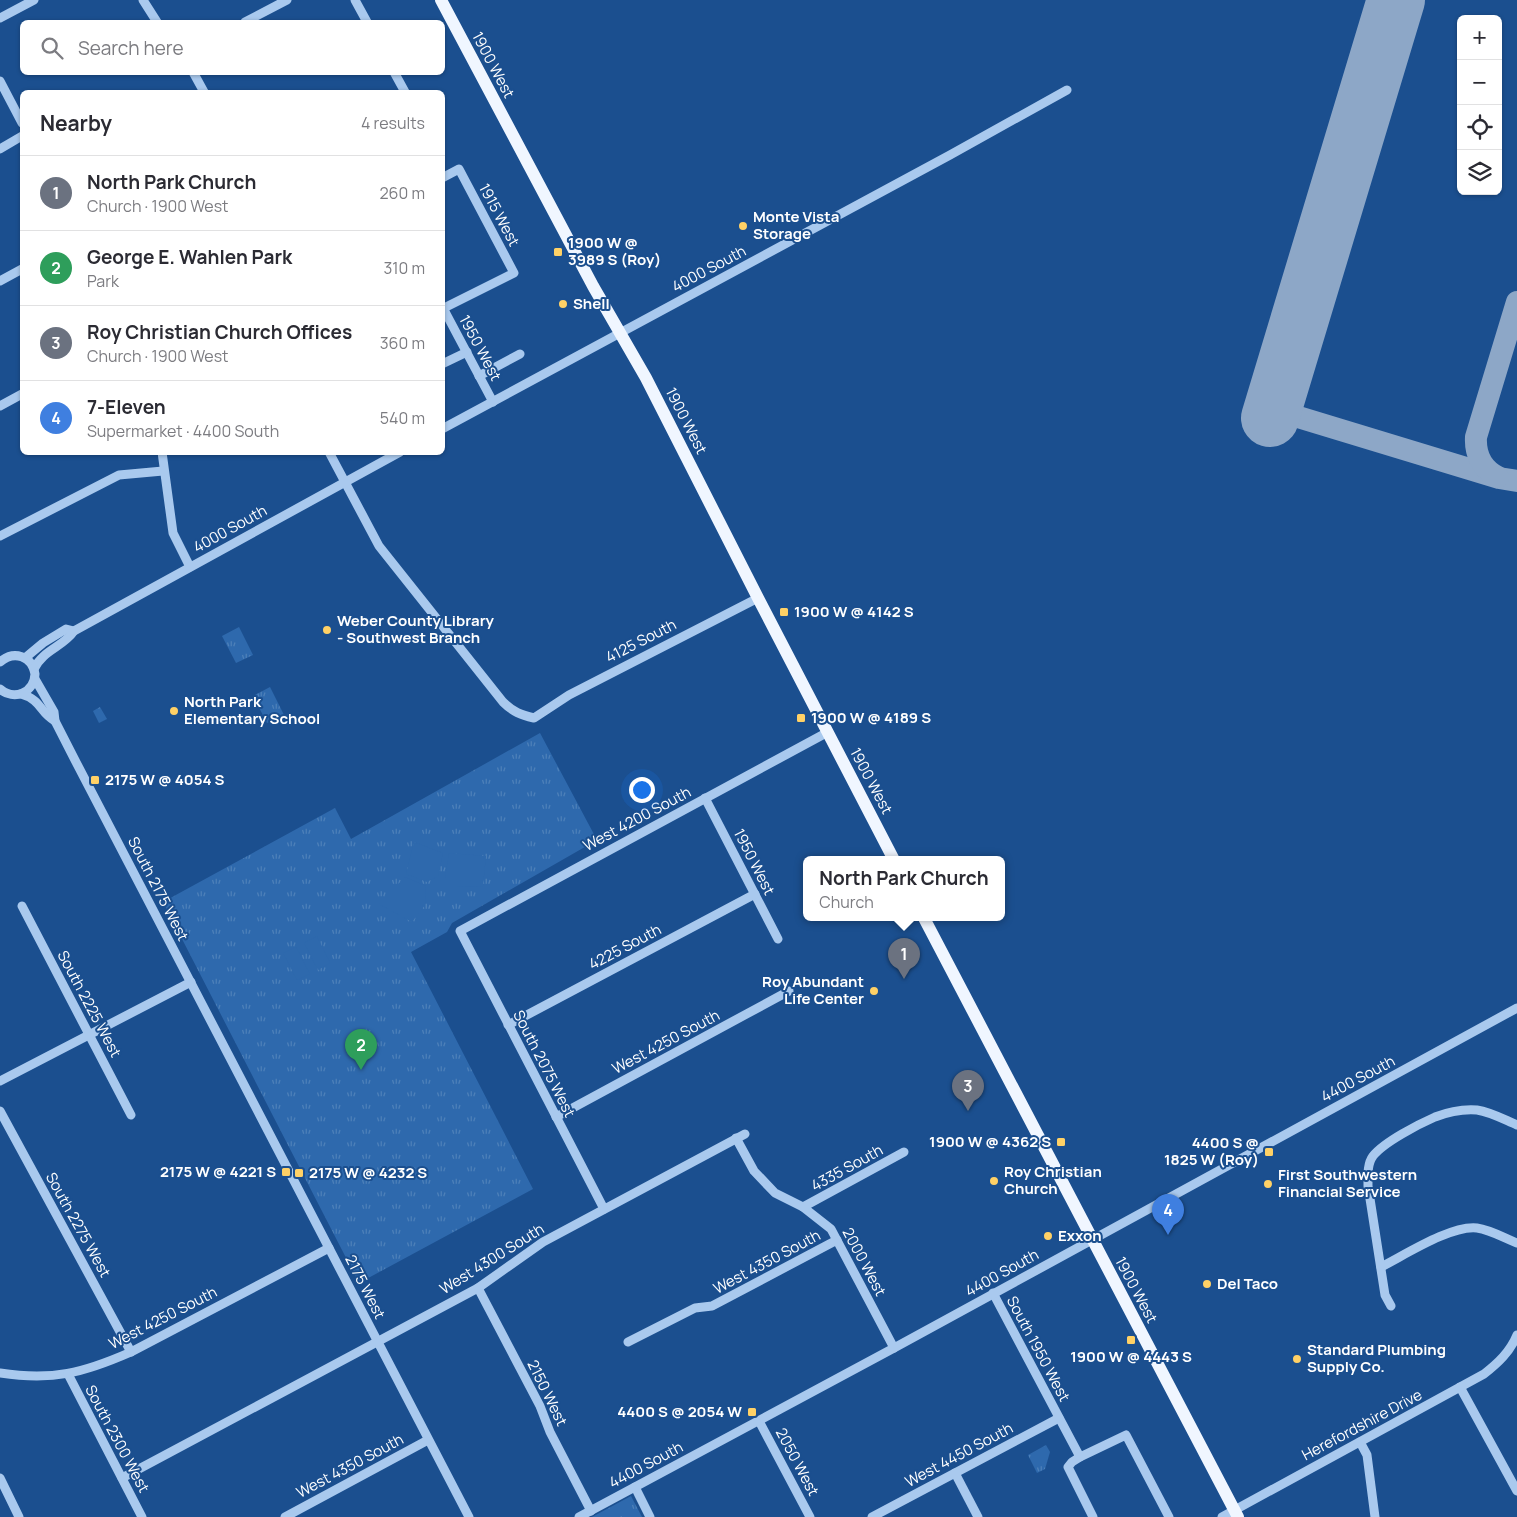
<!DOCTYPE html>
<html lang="en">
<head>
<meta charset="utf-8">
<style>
	body { margin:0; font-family:Manrope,sans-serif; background:#f2f2f3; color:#2b2b33 }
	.controls { position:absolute; right:15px; top:15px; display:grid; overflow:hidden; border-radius:8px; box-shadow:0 1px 4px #0004 }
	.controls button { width:45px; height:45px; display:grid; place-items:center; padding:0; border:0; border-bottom:1px solid #e1e1e2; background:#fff; color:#2b2b33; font:25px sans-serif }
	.you { position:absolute; left:641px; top:789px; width:18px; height:18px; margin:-12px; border:4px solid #fff; border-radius:50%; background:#1a73e8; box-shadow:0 0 0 8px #1a73e833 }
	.badge { display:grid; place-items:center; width:32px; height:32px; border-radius:50%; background:#b45309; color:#fff; font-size:16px; font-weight:700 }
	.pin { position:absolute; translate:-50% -41px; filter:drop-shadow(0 1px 2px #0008) }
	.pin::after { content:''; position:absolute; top:26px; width:18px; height:15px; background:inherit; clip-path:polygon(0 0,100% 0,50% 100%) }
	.popup { position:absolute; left:803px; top:856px; width:202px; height:65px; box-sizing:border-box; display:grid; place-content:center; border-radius:8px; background:#fff; filter:drop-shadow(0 1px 4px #0005); font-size:16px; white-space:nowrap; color:#7c7c81 }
	.popup b { font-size:19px; color:#2b2b33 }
	.popup::after { content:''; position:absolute; left:50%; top:100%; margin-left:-10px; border:10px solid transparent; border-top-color:#fff }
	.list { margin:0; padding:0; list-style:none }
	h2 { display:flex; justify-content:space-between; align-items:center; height:65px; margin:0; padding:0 20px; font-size:21px }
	h2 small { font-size:16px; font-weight:400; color:#7c7c81 }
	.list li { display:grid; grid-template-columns:32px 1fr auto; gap:15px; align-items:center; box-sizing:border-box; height:75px; padding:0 20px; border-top:1px solid #e1e1e2 }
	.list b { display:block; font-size:19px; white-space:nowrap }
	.list p { margin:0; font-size:16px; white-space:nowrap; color:#7c7c81 }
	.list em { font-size:16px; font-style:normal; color:#7c7c81 }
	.icon { flex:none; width:28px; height:28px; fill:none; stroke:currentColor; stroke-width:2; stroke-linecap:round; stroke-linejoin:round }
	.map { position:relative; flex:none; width:1517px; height:1517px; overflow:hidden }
	.search { position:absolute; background:#fff; box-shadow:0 1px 4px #0004; left:20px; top:20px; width:425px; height:55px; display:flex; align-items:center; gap:12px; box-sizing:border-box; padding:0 18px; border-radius:8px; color:#7c7c81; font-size:19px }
	.panel { position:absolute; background:#fff; box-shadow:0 1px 4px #0004; left:20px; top:90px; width:425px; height:365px; border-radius:8px }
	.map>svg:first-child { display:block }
	.grass { fill:url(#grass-tufts) }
	.garden { fill:#2e69ad }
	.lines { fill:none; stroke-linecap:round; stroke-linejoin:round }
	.taxiway { stroke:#8da7c7; stroke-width:22 }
	.runway { stroke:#8da7c7; stroke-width:58 }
	.minor { stroke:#a9c9ee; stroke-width:9 }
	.major { stroke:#f0f6ff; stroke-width:12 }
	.poi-dot { fill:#ffd166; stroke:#1b4f8f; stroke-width:2 }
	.labels { text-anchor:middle; stroke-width:4; stroke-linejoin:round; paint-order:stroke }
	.street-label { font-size:15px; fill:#fff; stroke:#1b4f8f }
	.poi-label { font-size:15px; font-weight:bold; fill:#fff; stroke:#1b4f8f; text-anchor:start }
</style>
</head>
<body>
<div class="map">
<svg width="1517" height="1517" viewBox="0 0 1517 1517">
	<defs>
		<pattern id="grass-tufts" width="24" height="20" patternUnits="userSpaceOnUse" patternTransform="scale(1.25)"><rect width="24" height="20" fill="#2e69ad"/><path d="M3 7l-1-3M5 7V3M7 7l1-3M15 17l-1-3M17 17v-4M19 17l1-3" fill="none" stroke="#4d80b9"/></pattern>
	</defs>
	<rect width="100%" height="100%" fill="#1b4f8f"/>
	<g class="grass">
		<path d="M239,627L253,655L236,663L222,636Z"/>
		<path d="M270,687L284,715L267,723L253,696Z"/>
		<path d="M100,707L107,719L99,723L93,711Z"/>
		<path d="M540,733L597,840L452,923L447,932L411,952L533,1189L359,1283L163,902L335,808L351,839Z"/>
		<path d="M1046,1445L1050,1452L1045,1469L1037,1473L1028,1455Z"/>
		<path d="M631,1496L642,1517H592Z"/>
	</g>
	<g class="garden">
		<path d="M414,842L443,853L438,876L427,882L406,874Z"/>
		<path d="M449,853L486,856L483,886L457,887L445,878Z"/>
		<path d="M405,877L426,886L425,905L412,922L379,904Z"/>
		<path d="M317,936L330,963L318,970L304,943Z"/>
		<path d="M296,947L310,974L297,980L283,953Z"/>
	</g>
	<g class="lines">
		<g class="taxiway">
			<path d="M1272,409L1499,478L1517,481"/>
			<path d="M1498,477C1482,469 1475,454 1476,437L1517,302"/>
		</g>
		<path class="runway" d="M1270,418L1396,0"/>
		<g class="minor">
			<path d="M143,0L157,22"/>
			<path d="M355,0L367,22"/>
			<path d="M0,18L34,0"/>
			<path d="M245,22L287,0"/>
			<path d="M193,72L204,92"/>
			<path d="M394,72L405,92"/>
			<path d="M0,81L22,123"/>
			<path d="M0,149L22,136"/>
			<path d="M442,178L459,169L514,273L444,308"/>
			<path d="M0,281L22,269"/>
			<path d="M442,306L493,402"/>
			<path d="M442,364L467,352"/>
			<path d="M479,376L520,354"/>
			<path d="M0,406L22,394"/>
			<path d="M442,429L950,155L1067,90"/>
			<path d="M162,452L173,533L190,567"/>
			<path d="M329,452L379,546L503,702C513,712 521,715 534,718L569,695L758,598"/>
			<path d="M0,536L119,475L163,471"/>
			<path d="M25,658L43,643L66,629L74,631"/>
			<path d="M0,662C14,650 32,656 35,674C34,693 14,701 0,689"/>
			<path d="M34,669C43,650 63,647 74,631L400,452"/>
			<path d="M35,679L54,712L55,721L77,764L469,1517"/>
			<path d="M21,694C42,700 39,712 55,721"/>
			<path d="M705,798L778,939"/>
			<path d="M22,906L131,1115"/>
			<path d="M508,1025L755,894"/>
			<path d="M0,1081L191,982"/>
			<path d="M0,1111L131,1352"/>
			<path d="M556,1117L789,991"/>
			<path d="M736,1138L754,1171L775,1193L803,1207L831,1229L894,1348"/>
			<path d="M803,1207L904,1152"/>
			<path d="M604,1209L460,931L828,732"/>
			<path d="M1381,1267C1405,1255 1451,1225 1477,1228C1491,1230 1504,1238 1517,1243"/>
			<path d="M478,1288L540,1406L550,1432L591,1511"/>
			<path d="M993,1293L1080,1457L1072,1462L1068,1467L1093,1517"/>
			<path d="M1391,1306L1385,1295L1368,1186C1368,1176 1367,1164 1373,1156C1384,1142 1419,1124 1435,1117C1448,1112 1464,1109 1477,1110C1491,1112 1505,1120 1517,1125"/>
			<path d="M628,1342L695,1308L712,1306L837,1240"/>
			<path d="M0,1373C53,1381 83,1373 131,1352L329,1248"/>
			<path d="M68,1374L142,1517"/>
			<path d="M1460,1387L1517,1491"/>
			<path d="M759,1421L810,1517"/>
			<path d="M1360,1442L1367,1455L1375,1517"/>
			<path d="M1080,1457L1126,1435L1169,1517"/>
			<path d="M955,1473L978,1517"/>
			<path d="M0,1478L19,1517"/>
			<path d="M122,1478L478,1288L543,1242L745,1134"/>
			<path d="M635,1487L650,1517"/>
			<path d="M285,1517L428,1440"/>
			<path d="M579,1517L894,1348L1517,1008"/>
			<path d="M872,1517L1059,1418"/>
			<path d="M1222,1517L1484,1374C1498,1363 1510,1352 1517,1335"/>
		</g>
		<g class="major">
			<path d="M441,0L593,286L646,378L758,598L894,860"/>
			<path d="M924,918L1238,1517"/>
		</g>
	</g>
	<g class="poi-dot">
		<circle cx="743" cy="226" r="5"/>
		<rect x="553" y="247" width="10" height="10" rx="2.5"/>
		<circle cx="563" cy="304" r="5"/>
		<rect x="779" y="607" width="10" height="10" rx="2.5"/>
		<circle cx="327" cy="630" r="5"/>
		<circle cx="174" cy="711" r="5"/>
		<rect x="796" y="713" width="10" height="10" rx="2.5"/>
		<rect x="90" y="775" width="10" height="10" rx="2.5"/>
		<circle cx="874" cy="991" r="5"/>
		<rect x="1056" y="1137" width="10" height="10" rx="2.5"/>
		<rect x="1264" y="1147" width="10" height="10" rx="2.5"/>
		<rect x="281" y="1167" width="10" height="10" rx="2.5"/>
		<rect x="294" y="1168" width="10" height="10" rx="2.5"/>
		<circle cx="994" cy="1181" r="5"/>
		<circle cx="1268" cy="1184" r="5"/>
		<circle cx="1048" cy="1236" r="5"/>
		<circle cx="1207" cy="1284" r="5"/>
		<rect x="1126" y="1335" width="10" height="10" rx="2.5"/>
		<circle cx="1297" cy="1359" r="5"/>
		<rect x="747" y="1407" width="10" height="10" rx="2.5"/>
	</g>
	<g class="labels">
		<g class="street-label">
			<text transform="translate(493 65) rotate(62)" y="5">1900 West</text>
			<text transform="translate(499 215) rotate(62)" y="5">1915 West</text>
			<text transform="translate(709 269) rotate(-28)" y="5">4000 South</text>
			<text transform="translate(480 348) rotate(62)" y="5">1950 West</text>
			<text transform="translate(686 421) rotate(63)" y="5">1900 West</text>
			<text transform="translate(230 529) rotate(-29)" y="5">4000 South</text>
			<text transform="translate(641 641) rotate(-27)" y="5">4125 South</text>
			<text transform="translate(871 781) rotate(62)" y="5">1900 West</text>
			<text transform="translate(637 819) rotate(-28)" y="5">West 4200 South</text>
			<text transform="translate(754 862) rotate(63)" y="5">1950 West</text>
			<text transform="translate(158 889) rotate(63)" y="5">South 2175 West</text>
			<text transform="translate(625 947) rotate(-28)" y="5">4225 South</text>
			<text transform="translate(89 1004) rotate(62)" y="5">South 2225 West</text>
			<text transform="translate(666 1042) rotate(-28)" y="5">West 4250 South</text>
			<text transform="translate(544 1064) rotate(63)" y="5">South 2075 West</text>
			<text transform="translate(1358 1079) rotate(-28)" y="5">4400 South</text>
			<text transform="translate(847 1168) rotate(-29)" y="5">4335 South</text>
			<text transform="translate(78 1225) rotate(61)" y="5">South 2275 West</text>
			<text transform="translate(492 1259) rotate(-32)" y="5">West 4300 South</text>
			<text transform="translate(767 1262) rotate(-28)" y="5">West 4350 South</text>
			<text transform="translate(864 1262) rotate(62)" y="5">2000 West</text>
			<text transform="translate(1002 1273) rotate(-29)" y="5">4400 South</text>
			<text transform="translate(365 1287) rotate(63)" y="5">2175 West</text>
			<text transform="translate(1136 1290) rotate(62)" y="5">1900 West</text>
			<text transform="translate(163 1318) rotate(-27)" y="5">West 4250 South</text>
			<text transform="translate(1038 1349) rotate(62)" y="5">South 1950 West</text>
			<text transform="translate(547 1393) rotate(64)" y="5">2150 West</text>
			<text transform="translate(1362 1425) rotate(-28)" y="5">Herefordshire Drive</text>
			<text transform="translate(117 1439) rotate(62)" y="5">South 2300 West</text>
			<text transform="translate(959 1455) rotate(-28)" y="5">West 4450 South</text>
			<text transform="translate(797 1462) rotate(62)" y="5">2050 West</text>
			<text transform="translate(646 1465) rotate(-28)" y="5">4400 South</text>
			<text transform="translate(350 1466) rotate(-28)" y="5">West 4350 South</text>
		</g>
		<g class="poi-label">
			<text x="753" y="222">Monte Vista<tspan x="753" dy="17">Storage</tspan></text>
			<text x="568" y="248">1900 W @<tspan x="568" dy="17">3989 S (Roy)</tspan></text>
			<text x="573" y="309">Shell</text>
			<text x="794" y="617">1900 W @ 4142 S</text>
			<text x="337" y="626">Weber County Library<tspan x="337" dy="17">- Southwest Branch</tspan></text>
			<text x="184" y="707">North Park<tspan x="184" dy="17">Elementary School</tspan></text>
			<text x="811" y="723">1900 W @ 4189 S</text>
			<text x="105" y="785">2175 W @ 4054 S</text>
			<text x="864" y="987" text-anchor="end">Roy Abundant<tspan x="864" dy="17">Life Center</tspan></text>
			<text x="1051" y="1147" text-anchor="end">1900 W @ 4362 S</text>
			<text x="1259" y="1148" text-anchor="end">4400 S @<tspan x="1259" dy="17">1825 W (Roy)</tspan></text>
			<text x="276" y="1177" text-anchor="end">2175 W @ 4221 S</text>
			<text x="1004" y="1177">Roy Christian<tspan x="1004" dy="17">Church</tspan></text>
			<text x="309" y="1178">2175 W @ 4232 S</text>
			<text x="1278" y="1180">First Southwestern<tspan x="1278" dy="17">Financial Service</tspan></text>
			<text x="1058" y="1241">Exxon</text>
			<text x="1217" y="1289">Del Taco</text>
			<text x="1307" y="1355">Standard Plumbing<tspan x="1307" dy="17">Supply Co.</tspan></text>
			<text x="1131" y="1362" text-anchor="middle">1900 W @ 4443 S</text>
			<text x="742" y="1417" text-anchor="end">4400 S @ 2054 W</text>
		</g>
	</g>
</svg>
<div class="controls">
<button>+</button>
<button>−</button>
<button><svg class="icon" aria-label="locate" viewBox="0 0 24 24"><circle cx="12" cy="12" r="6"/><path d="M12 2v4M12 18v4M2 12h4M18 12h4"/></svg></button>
<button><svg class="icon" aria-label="layers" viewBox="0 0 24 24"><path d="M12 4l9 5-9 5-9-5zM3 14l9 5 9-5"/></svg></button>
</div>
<div class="you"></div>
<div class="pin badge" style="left:904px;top:979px;background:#6b7280">1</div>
<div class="popup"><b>North Park Church</b>Church</div>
<div class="pin badge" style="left:361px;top:1070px;background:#2e9e5b">2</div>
<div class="pin badge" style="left:968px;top:1111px;background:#6b7280">3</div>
<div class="pin badge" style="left:1168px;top:1235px;background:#3f7fe0">4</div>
<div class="search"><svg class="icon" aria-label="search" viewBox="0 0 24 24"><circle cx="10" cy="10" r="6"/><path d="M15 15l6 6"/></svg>Search here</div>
<section class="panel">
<h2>Nearby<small>4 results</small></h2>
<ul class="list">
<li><span class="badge" style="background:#6b7280">1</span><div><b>North Park Church</b><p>Church · 1900 West</p></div><em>260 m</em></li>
<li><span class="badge" style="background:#2e9e5b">2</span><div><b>George E. Wahlen Park</b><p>Park</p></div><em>310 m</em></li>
<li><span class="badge" style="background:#6b7280">3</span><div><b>Roy Christian Church Offices</b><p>Church · 1900 West</p></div><em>360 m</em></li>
<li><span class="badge" style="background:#3f7fe0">4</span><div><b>7-Eleven</b><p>Supermarket · 4400 South</p></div><em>540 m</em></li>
</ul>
</section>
</div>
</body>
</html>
